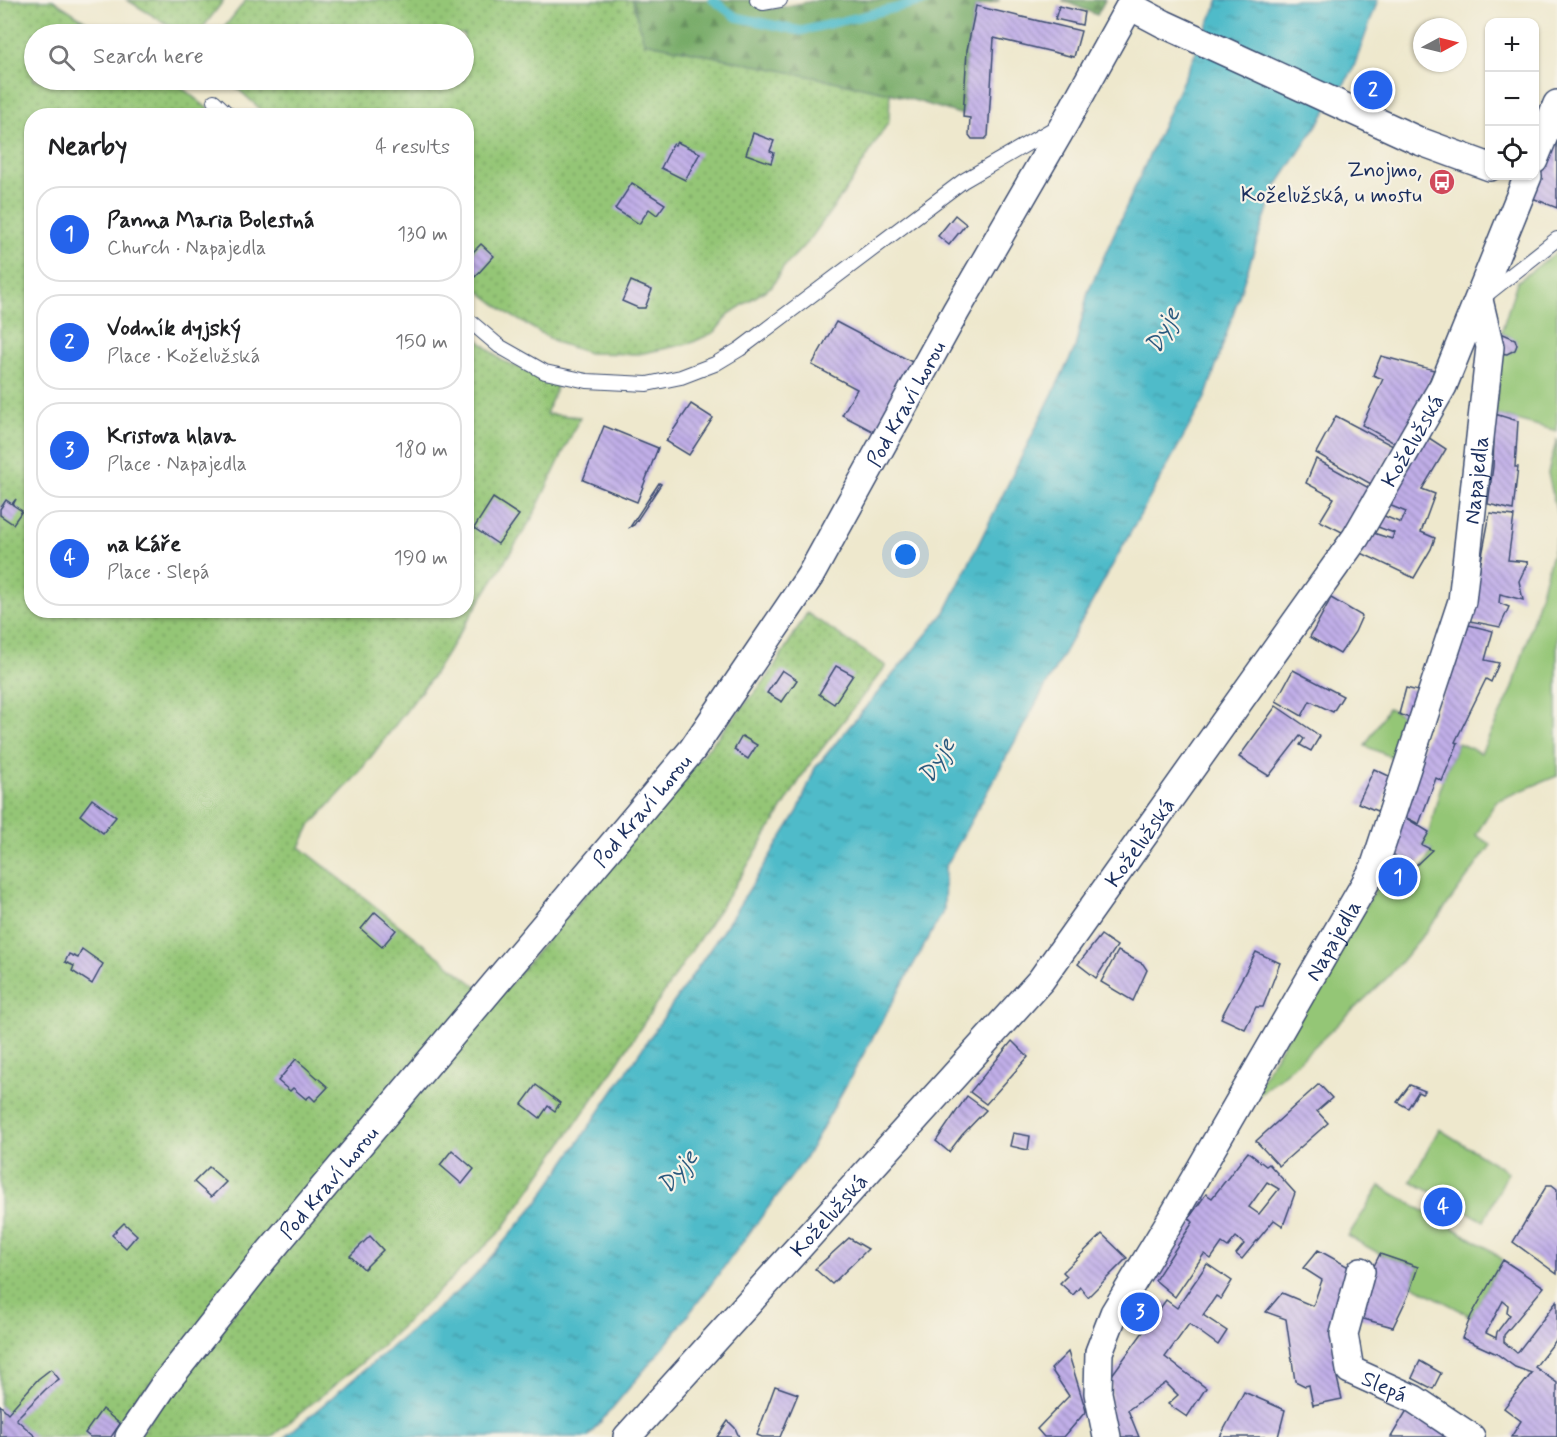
<!DOCTYPE html>
<html lang="en">
<head>
<meta charset="utf-8">
<style>
	body { margin:0; font-family:Mynerve,sans-serif; background:#f2f2f2; color:#202124 }
	.controls { position:absolute; right:18px; top:18px; display:grid; overflow:hidden; border-radius:12px; box-shadow:0 2px 4px #0004 }
	.controls button { width:54px; height:54px; display:grid; place-items:center; padding:0; border:0; border-bottom:2px solid #e0e0e0; background:#fff; color:#202124; font:30px sans-serif }
	.compass { position:absolute; left:1413px; top:18px; width:54px; height:54px; border-radius:50%; background:#fff; box-shadow:0 2px 4px #0004; rotate:83deg }
	.you { position:absolute; left:906px; top:555px; width:21px; height:21px; margin:-15px; border:4px solid #fff; border-radius:50%; background:#1a73e8; box-shadow:0 0 0 9px #1a73e833 }
	.badge { display:grid; place-items:center; width:39px; height:39px; border-radius:50%; background:#2563eb; color:#fff; font-size:20px; font-weight:700 }
	.pin { position:absolute; translate:-50% -50%; border:3px solid #fff; box-shadow:0 2px 6px #0006 }
	.list { margin:0; padding:0; list-style:none }
	h2 { display:flex; justify-content:space-between; align-items:center; height:78px; margin:0; padding:0 24px; font-size:26px }
	h2 small { font-size:20px; font-weight:400; color:#757577 }
	.list li { display:grid; grid-template-columns:39px 1fr auto; gap:18px; align-items:center; box-sizing:border-box; height:96px; margin:0 12px 12px; padding:0 12px; border:2px solid #e0e0e0; border-radius:24px }
	.list b { display:block; font-size:22px; white-space:nowrap }
	.list p { margin:0; font-size:20px; white-space:nowrap; color:#757577 }
	.list em { font-size:20px; font-style:normal; color:#757577 }
	.icon { flex:none; width:33px; height:33px; fill:none; stroke:currentColor; stroke-width:2; stroke-linecap:round; stroke-linejoin:round }
	.map { position:relative; flex:none; width:1557px; height:1437px; overflow:hidden }
	.search { position:absolute; background:#fff; box-shadow:0 2px 4px #0004; left:24px; top:24px; width:450px; height:66px; display:flex; align-items:center; gap:15px; box-sizing:border-box; padding:0 21px; border-radius:33px; color:#757577; font-size:22px }
	.panel { position:absolute; background:#fff; box-shadow:0 2px 4px #0004; left:24px; top:108px; width:450px; height:510px; border-radius:24px }
	.map>svg:first-child { display:block }
	.green { fill:#94c676; stroke:#587a6a; stroke-width:1.5 }
	.forest { fill:url(#forest-firs); stroke:#496d62; stroke-width:1.5 }
	.garden { fill:url(#garden-dots); stroke:#587a6a; stroke-width:1.5 }
	.water { fill:url(#water-ripples); stroke:#357594; stroke-width:1.5 }
	.lines { fill:none; stroke-linecap:round; stroke-linejoin:round }
	.stream { stroke:#4fbbc9; stroke-width:9 }
	.building { fill:url(#building-back-hatch); fill-rule:evenodd }
	.lane-casing { stroke:#3b4b6f; stroke-width:16 }
	.street-casing { stroke:#3b4b6f; stroke-width:30 }
	.lane { stroke:#fff; stroke-width:14 }
	.street { stroke:#fff; stroke-width:27 }
	.labels { text-anchor:middle; stroke-width:4.5; stroke-linejoin:round; paint-order:stroke }
	.poi-label { font-size:22px; fill:#1b2f5e; stroke:#f7f3e8; text-anchor:end }
	.street-label { font-size:22px; fill:#1b2f5e; stroke:#f7f3e8 }
	.water-label { font-size:24px; font-style:italic; fill:#2b597e; stroke:#f7f3e8 }
</style>
</head>
<body>
<div class="map">
<svg width="1557" height="1437" viewBox="0 0 1557 1437">
	<defs>
		<pattern id="forest-firs" width="22" height="20" patternUnits="userSpaceOnUse" patternTransform="scale(1.5)"><rect width="22" height="20" fill="#77ab67"/><path d="M5 1l3.5 6h-7zM16 11l3.5 6h-7z" fill="#618c58"/></pattern>
		<pattern id="garden-dots" width="8" height="8" patternUnits="userSpaceOnUse" patternTransform="scale(1.5)"><rect width="8" height="8" fill="#94c676"/><path d="M2 2h.1M6 6h.1" fill="none" stroke="#78a164" stroke-width="1.8" stroke-linecap="round"/></pattern>
		<pattern id="water-ripples" width="26" height="14" patternUnits="userSpaceOnUse" patternTransform="scale(1.5)"><rect width="26" height="14" fill="#4fbbc9"/><path d="M2 4q2-2 4 0t4 0M15 11q2-2 4 0t4 0" fill="none" stroke="#4198a6"/></pattern>
		<pattern id="building-back-hatch" width="6" height="6" patternUnits="userSpaceOnUse" patternTransform="scale(1.5)"><rect width="6" height="6" fill="#c1afe8"/><path d="M-1 5l2 2M0 0l6 6M5-1l2 2" fill="none" stroke="#9c8fbf"/></pattern>
	</defs>
	<rect width="100%" height="100%" fill="#f7f3e8"/>
	<filter id="ink" filterUnits="userSpaceOnUse"><feTurbulence type="fractalNoise" baseFrequency=".0167" numOctaves="2"/><feDisplacementMap in="SourceGraphic" scale="12" xChannelSelector="R" yChannelSelector="G"/><feConvolveMatrix kernelMatrix="1 2 1 2 8 2 1 2 1" color-interpolation-filters="sRGB"/></filter>
	<filter id="wash" filterUnits="userSpaceOnUse"><feTurbulence type="fractalNoise" baseFrequency=".008" numOctaves="4" result="noise"/><feDisplacementMap in="SourceGraphic" scale="24" xChannelSelector="R" yChannelSelector="G"/><feGaussianBlur stdDeviation="1.35" result="paint"/><feColorMatrix in="noise" values="0 0 0 0 0 0 0 0 0 0 0 0 0 0 0 0 0 1.4 0 .05"/><feComposite in="paint" operator="in"/></filter>
	<g filter="url(#wash)">
		<rect width="100%" height="100%" fill="#eee8cd"/>
		<g class="green">
			<path d="M1557,252V431L1495,414L1500,354C1510,354 1520,352 1515,339L1501,333L1517,282Z"/>
			<path d="M1557,439V514L1548,473Z"/>
			<path d="M1557,537V776L1496,801L1476,835L1491,845L1439,916L1389,976L1299,1061L1246,1106L1380,882L1401,895L1411,892L1432,850L1422,845L1429,832L1442,781L1458,743L1481,753L1513,688Z"/>
			<path d="M1388,708L1409,718L1408,731L1401,744L1394,742L1400,746L1396,759L1365,746Z"/>
			<path d="M1439,1129L1508,1172L1484,1221L1411,1181Z"/>
			<path d="M1380,1186L1486,1247L1503,1260L1471,1316L1412,1285L1418,1267L1380,1254L1348,1236Z"/>
		</g>
		<g class="forest">
			<path d="M632,0H748L772,9L818,0H1000L975,7L967,50L963,115L890,93L644,42Z"/>
			<path d="M1062,0H1105L1097,15Z"/>
		</g>
		<g class="garden">
			<path d="M0,0H53L106,34H34V80H172L216,115L32,116V610H466L467,330L501,360L558,384L546,414L580,417L531,520L432,677L357,775L310,826L300,847L481,990L118,1422L108,1437H0Z"/>
			<path d="M127,0H224L198,34H183Z"/>
			<path d="M246,0H632L644,42L890,93L889,121L848,187L811,238L783,268L772,286L729,314L715,332L691,343L639,354L589,353L558,343L510,315L467,282L466,116L267,115L228,80H464V34H219Z"/>
			<path d="M807,613L886,666L807,768L743,873L610,1074L502,1230L375,1352L271,1437H139L170,1389L767,678Z"/>
		</g>
		<path class="water" d="M1219,0H1378L1352,72L1274,190L1206,396L945,868L944,910L806,1157L671,1338L588,1437H285L472,1279L537,1203L732,917L798,811L815,768L945,612L1075,348L1088,292Z"/>
		<g class="lines">
			<path class="stream" d="M713,0L736,17L801,31L928,0"/>
		</g>
		<g id="blocks">
			<g class="building">
				<path d="M976,6L1081,31L1074,57L994,38L988,136L985,139H972L969,135L970,118L963,117L967,50Z"/>
				<path d="M1059,6L1084,12L1082,25L1055,19Z"/>
				<path d="M1557,132V208L1530,197Z"/>
				<path d="M753,133L774,141L770,151L774,153L771,163L746,154Z"/>
				<path d="M677,142L700,153L685,180L661,168L673,144L675,145Z"/>
				<path d="M632,183L665,204L657,215L649,209L639,224L615,209Z"/>
				<path d="M955,215L966,224L949,245L938,236Z"/>
				<path d="M481,244L494,256L475,277L466,268V259Z"/>
				<path d="M631,281L652,290L645,308H638L622,301Z"/>
				<path d="M836,322L916,364L878,434L842,415L857,389L812,365Z"/>
				<path d="M1501,333L1515,339L1517,345L1515,350L1507,354L1499,353Z"/>
				<path d="M1381,356L1434,370L1425,391L1398,445L1362,425L1383,379L1373,375Z"/>
				<path d="M691,404L713,418L689,455L666,441Z"/>
				<path d="M1495,414L1518,421L1515,467H1518L1513,510L1488,504L1493,467Z"/>
				<path d="M1336,416L1395,447L1371,484L1316,453Z"/>
				<path d="M604,426L658,448L637,502L583,480Z"/>
				<path d="M1426,436L1446,449L1422,489L1435,494L1421,532L1435,538L1431,549L1414,578L1355,550L1367,531L1392,539L1394,533L1370,524L1377,513L1401,523L1406,512L1384,503Z"/>
				<path d="M1316,459L1369,488L1344,533L1320,521L1334,498L1306,483Z"/>
				<path d="M659,483L661,484L634,525L630,527Z"/>
				<path d="M493,498L519,515L498,544L474,528Z"/>
				<path d="M16,499L13,505L22,511L13,524L0,515V509L6,500L12,504Z"/>
				<path d="M1490,513L1514,516L1508,560L1528,562L1519,581L1523,600L1500,594L1499,603L1509,607L1500,627L1470,621Z"/>
				<path d="M1331,598L1362,616L1355,632L1340,654L1310,637Z"/>
				<path d="M1469,625L1493,631L1485,660L1499,663L1491,682L1486,679L1455,742L1458,743L1442,781L1436,778L1419,824L1401,815L1429,832L1422,845L1432,850L1415,866L1384,850Z"/>
				<path d="M836,666L853,675L834,704L819,694Z"/>
				<path d="M782,670L797,680L782,702L767,693Z"/>
				<path d="M1293,670L1343,696L1333,712L1310,701L1302,716L1276,701Z"/>
				<path d="M1406,688L1418,691L1409,718L1399,714Z"/>
				<path d="M1276,706L1320,736L1311,751L1300,745L1304,739L1300,736L1269,776L1239,757Z"/>
				<path d="M742,736L757,745L748,759L734,750Z"/>
				<path d="M1374,769L1391,777L1382,804L1377,811L1358,803Z"/>
				<path d="M92,799L116,817L103,833L80,815Z"/>
				<path d="M1392,861L1408,868L1412,876L1410,886L1401,893H1397L1380,882Z"/>
				<path d="M375,912L396,930L382,947L361,929Z"/>
				<path d="M1101,935L1117,946L1096,978L1078,964Z"/>
				<path d="M82,949L103,964L92,984L72,971L74,966L65,962L69,954L78,958Z"/>
				<path d="M1118,951L1143,964L1147,970L1133,1001L1101,982Z"/>
				<path d="M1256,952L1280,963L1263,1007H1256L1245,1029L1221,1018Z"/>
				<path d="M1012,1041L1028,1057L986,1104L970,1092Z"/>
				<path d="M296,1059L328,1087L315,1101L310,1096L306,1099L293,1088L290,1091L278,1081Z"/>
				<path d="M1319,1084L1332,1098L1317,1111L1328,1123L1279,1166L1256,1141Z"/>
				<path d="M536,1085L560,1103L555,1111L548,1106L540,1118L522,1104Z"/>
				<path d="M1410,1085L1425,1091L1422,1094L1418,1092L1408,1108L1397,1102Z"/>
				<path d="M967,1096L986,1110L962,1135L949,1152L936,1141Z"/>
				<path d="M1013,1133L1030,1136L1028,1150L1010,1146Z"/>
				<path d="M452,1150L474,1169L462,1184L440,1165Z"/>
				<path d="M1248,1152L1266,1166L1269,1164L1295,1193L1283,1226L1274,1220L1242,1259L1236,1254L1244,1244L1236,1237L1228,1247L1222,1243L1211,1259L1204,1254L1175,1297L1155,1280L1193,1222L1189,1218L1206,1194L1212,1198ZM1267,1182L1279,1189L1259,1214L1249,1207Z"/>
				<path d="M209,1167L226,1182L211,1197L194,1182Z"/>
				<path d="M1547,1185H1552L1557,1189V1274L1513,1242Z"/>
				<path d="M124,1223L137,1235L126,1248L112,1235Z"/>
				<path d="M1102,1234L1127,1258L1088,1297L1080,1287L1073,1295L1060,1283L1067,1276L1063,1272Z"/>
				<path d="M370,1236L383,1250L364,1269L350,1256Z"/>
				<path d="M849,1238L868,1249L832,1284L815,1269Z"/>
				<path d="M1318,1250L1356,1271L1332,1336L1337,1378L1342,1399L1313,1405L1309,1385L1305,1386L1295,1381L1286,1319L1266,1312L1282,1293L1313,1306L1322,1280L1303,1268Z"/>
				<path d="M1380,1254L1418,1267L1408,1296L1393,1327L1356,1317L1368,1278Z"/>
				<path d="M1503,1260L1544,1287L1504,1335V1342L1517,1353L1557,1301V1339L1535,1367L1557,1383V1437H1511L1521,1421L1504,1408L1532,1373L1515,1367L1497,1354L1462,1338L1471,1316ZM1503,1301L1508,1305L1507,1313L1510,1315L1497,1332L1496,1338L1486,1333Z"/>
				<path d="M1207,1264L1232,1281L1221,1299L1216,1296L1203,1315L1227,1331L1218,1345L1189,1324L1165,1357L1206,1388L1187,1417L1168,1404L1178,1395L1166,1383L1128,1410L1139,1437H1117L1110,1418L1112,1375L1166,1300L1177,1308Z"/>
				<path d="M1068,1352L1086,1411L1064,1437H1044L1037,1429L1069,1396L1051,1369Z"/>
				<path d="M1420,1361L1441,1373L1433,1389L1412,1378Z"/>
				<path d="M51,1369L59,1379L46,1389L16,1419L36,1437H0V1405L8,1413L38,1379Z"/>
				<path d="M775,1386L798,1394L780,1437H762L757,1435Z"/>
				<path d="M1244,1392L1285,1410L1278,1437H1220Z"/>
				<path d="M1410,1405L1457,1437H1391Z"/>
				<path d="M102,1409L120,1424L111,1437H90L85,1433Z"/>
				<path d="M728,1421L735,1428L739,1437H717Z"/>
			</g>
		</g>
	</g>
	<g filter="url(#ink)">
		<use href="#blocks" fill-opacity="0" stroke="#3b4b6f" stroke-width="1.5"/>
		<g class="lines">
			<g class="lane-casing">
				<g id="lane">
					<path d="M757,0L763,3L780,0"/>
					<path d="M214,101L230,116"/>
					<path d="M1486,295L1557,239"/>
					<path d="M466,318L499,346L545,372L587,381L647,384L681,377L715,364L740,349L963,181L1058,126"/>
				</g>
			</g>
			<g class="street-casing">
				<g id="street">
					<path d="M1130,6L1164,24L1419,141L1490,167"/>
					<path d="M1534,160L1557,104"/>
					<path id="s1" d="M1361,1271L1344,1334L1350,1370L1414,1399L1471,1437"/>
					<path id="s2" d="M129,1437L164,1385L265,1257L692,750L810,576L956,311L1066,121L1133,0"/>
					<path id="s3" d="M627,1437L1041,980L1356,537L1443,386L1528,176"/>
					<path id="s4" d="M1107,1437L1098,1393L1099,1352L1114,1313L1173,1216L1374,868L1462,601L1490,347L1479,300"/>
				</g>
			</g>
			<use href="#lane" class="lane"/>
			<use href="#street" class="street"/>
		</g>
	</g>
	<defs>
		<g id="bus-disc" transform="scale(1.35)"><circle r="9.5" fill="#d1495b" stroke="#f7f3e8"/><path d="M-5-6H5V4H4V6H2V4H-2V6H-4V4H-5ZM-3.5-4V0h7V-4ZM-3.5 1.2v1.5H-2V1.2ZM2 1.2v1.5H3.5V1.2Z" fill="#fff"/></g>
	</defs>
	<g fill-rule="evenodd">
		<use href="#bus-disc" x="1442" y="182"/>
	</g>
	<g class="labels">
		<g class="poi-label">
			<text x="1422" y="177">Znojmo,<tspan x="1422" dy="25">Koželužská, u mostu</tspan></text>
		</g>
		<g class="street-label">
			<text dy="8" stroke="none"><textPath href="#s2" startOffset="1296">Pod Kraví horou</textPath></text>
			<text dy="8" stroke="none"><textPath href="#s3" startOffset="1272">Koželužská</textPath></text>
			<text dy="8" stroke="none"><textPath href="#s4" startOffset="1046">Napajedla</textPath></text>
			<text dy="8" stroke="none"><textPath href="#s2" startOffset="810">Pod Kraví horou</textPath></text>
			<text dy="8" stroke="none"><textPath href="#s3" startOffset="786">Koželužská</textPath></text>
			<text dy="8" stroke="none"><textPath href="#s4" startOffset="560">Napajedla</textPath></text>
			<text dy="8" stroke="none"><textPath href="#s2" startOffset="324">Pod Kraví horou</textPath></text>
			<text dy="8" stroke="none"><textPath href="#s3" startOffset="300">Koželužská</textPath></text>
			<text dy="8" stroke="none"><textPath href="#s1" startOffset="140">Slepá</textPath></text>
		</g>
		<g class="water-label">
			<text transform="translate(1162 330) rotate(-63)" y="8">Dyje</text>
			<text transform="translate(936 760) rotate(-59)" y="8">Dyje</text>
			<text transform="translate(677 1171) rotate(-51)" y="8">Dyje</text>
		</g>
	</g>
</svg>
<div class="controls">
<button>+</button>
<button>−</button>
<button><svg class="icon" aria-label="locate" viewBox="0 0 24 24"><circle cx="12" cy="12" r="6"/><path d="M12 2v4M12 18v4M2 12h4M18 12h4"/></svg></button>
</div>
<svg class="compass" viewBox="-18 -18 36 36"><path d="M0-13l5 13h-10z" fill="#e53935"/><path d="M0 13l5-13h-10z" fill="#757577"/></svg>
<div class="you"></div>
<div class="pin badge" style="left:1398px;top:877px">1</div>
<div class="pin badge" style="left:1373px;top:90px">2</div>
<div class="pin badge" style="left:1140px;top:1312px">3</div>
<div class="pin badge" style="left:1443px;top:1207px">4</div>
<div class="search"><svg class="icon" aria-label="search" viewBox="0 0 24 24"><circle cx="10" cy="10" r="6"/><path d="M15 15l6 6"/></svg>Search here</div>
<section class="panel">
<h2>Nearby<small>4 results</small></h2>
<ul class="list">
<li><span class="badge">1</span><div><b>Panna Maria Bolestná</b><p>Church · Napajedla</p></div><em>130 m</em></li>
<li><span class="badge">2</span><div><b>Vodník dyjský</b><p>Place · Koželužská</p></div><em>150 m</em></li>
<li><span class="badge">3</span><div><b>Kristova hlava</b><p>Place · Napajedla</p></div><em>180 m</em></li>
<li><span class="badge">4</span><div><b>na Káře</b><p>Place · Slepá</p></div><em>190 m</em></li>
</ul>
</section>
</div>
</body>
</html>
